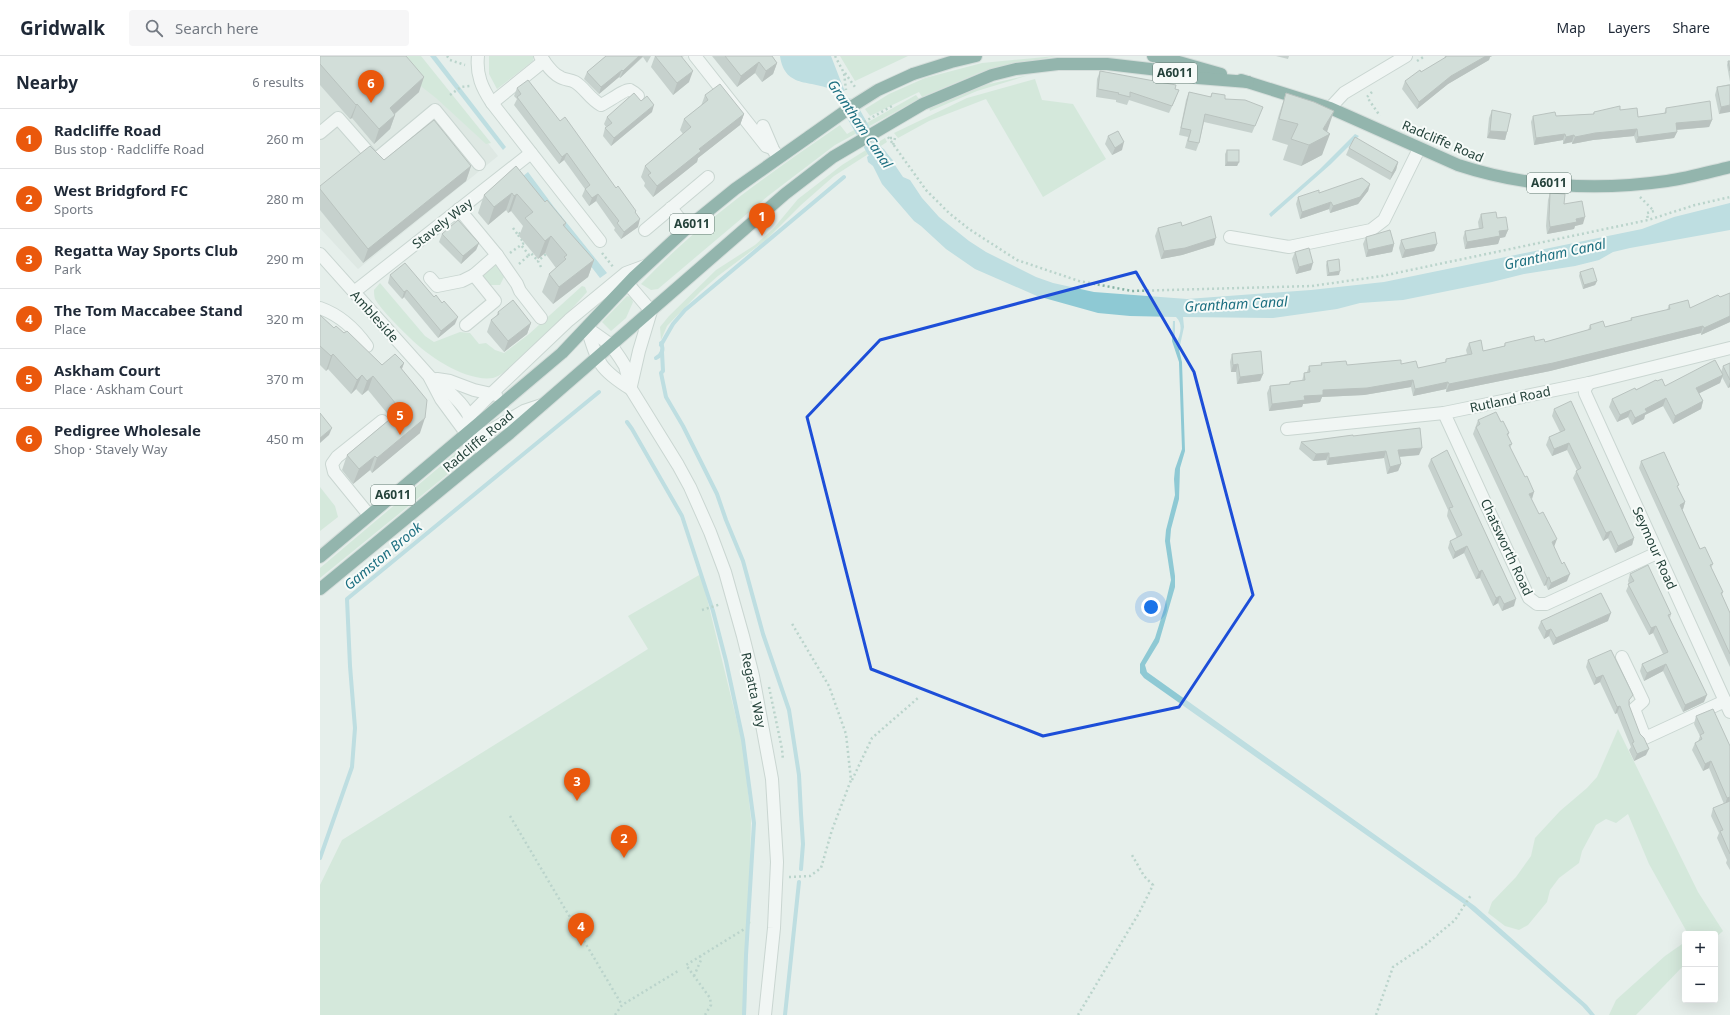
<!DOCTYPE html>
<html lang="en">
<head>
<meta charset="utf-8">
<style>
	body { margin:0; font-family:"Noto Sans",sans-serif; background:#f6f6f7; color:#1f2937 }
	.controls { position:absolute; right:12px; bottom:12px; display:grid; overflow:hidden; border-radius:4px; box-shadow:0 4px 16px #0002 }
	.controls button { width:36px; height:36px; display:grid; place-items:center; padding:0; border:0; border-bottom:1px solid #e0e1e3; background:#fff; color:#1f2937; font:20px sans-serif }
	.you { position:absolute; left:831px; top:551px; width:14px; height:14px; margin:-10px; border:3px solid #fff; border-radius:50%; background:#1a73e8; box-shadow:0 0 0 6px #1a73e833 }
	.badge { display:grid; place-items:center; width:26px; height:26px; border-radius:50%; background:#ea580c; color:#fff; font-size:13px; font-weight:700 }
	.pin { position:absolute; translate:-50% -33px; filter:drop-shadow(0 1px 2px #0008) }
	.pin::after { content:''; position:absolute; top:21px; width:14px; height:12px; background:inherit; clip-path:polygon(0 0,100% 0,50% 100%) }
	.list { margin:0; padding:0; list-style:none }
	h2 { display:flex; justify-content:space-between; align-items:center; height:52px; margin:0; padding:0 16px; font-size:17px }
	h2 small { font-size:13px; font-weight:400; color:#747a83 }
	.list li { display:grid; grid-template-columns:26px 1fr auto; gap:12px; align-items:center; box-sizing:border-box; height:60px; padding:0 16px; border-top:1px solid #e0e1e3 }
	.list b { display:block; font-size:15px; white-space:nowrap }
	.list p { margin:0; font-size:13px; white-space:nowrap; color:#747a83 }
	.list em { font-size:13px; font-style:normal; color:#747a83 }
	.icon { flex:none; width:22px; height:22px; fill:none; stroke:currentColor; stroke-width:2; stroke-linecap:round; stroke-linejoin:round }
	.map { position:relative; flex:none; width:1410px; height:959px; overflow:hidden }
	header { display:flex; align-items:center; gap:24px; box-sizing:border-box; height:56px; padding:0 20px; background:#fff; border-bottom:1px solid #e0e1e3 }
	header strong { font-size:19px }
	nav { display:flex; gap:22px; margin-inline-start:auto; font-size:14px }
	.search { width:280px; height:36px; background:#f6f6f7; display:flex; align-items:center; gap:10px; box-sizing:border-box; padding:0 14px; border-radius:4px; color:#747a83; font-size:15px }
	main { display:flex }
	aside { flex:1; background:#fff }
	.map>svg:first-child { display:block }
	.built { fill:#d4dfda }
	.green { fill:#bfe0c8 }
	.water { fill:#8ec9d4 }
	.pier { fill:#e6efeb }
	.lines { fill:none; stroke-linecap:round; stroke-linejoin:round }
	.stream { stroke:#8ec9d4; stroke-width:4 }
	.canal { stroke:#8ec9d4; stroke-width:15 }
	.minor-casing { stroke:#a8b8b2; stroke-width:14 }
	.highway-casing { stroke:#c2cac8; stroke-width:14 }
	.path { stroke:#86b3a5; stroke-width:2.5; stroke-dasharray:2 3; stroke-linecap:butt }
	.minor { stroke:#fff; stroke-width:12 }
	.highway { stroke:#2f6f62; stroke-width:12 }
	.highway-bridge-casing { stroke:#c2cac8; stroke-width:14; stroke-linecap:butt }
	.highway-bridge { stroke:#2f6f62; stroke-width:12 }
	.wall { fill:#a1aea9 }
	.shaded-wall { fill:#838d89 }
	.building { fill:#bbcac4; stroke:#838d89 }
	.marked { fill:none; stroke:#1d4ed8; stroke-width:3; stroke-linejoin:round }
	.labels { text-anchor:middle; stroke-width:4; stroke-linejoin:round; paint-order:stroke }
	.shield { fill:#f7fbf9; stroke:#637a73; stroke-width:1 }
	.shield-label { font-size:12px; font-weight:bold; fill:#24423a }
	.street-label { font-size:13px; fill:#24423a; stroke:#f7fbf9 }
	.water-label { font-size:14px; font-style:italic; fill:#1c6f80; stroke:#f7fbf9 }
</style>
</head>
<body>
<header>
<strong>Gridwalk</strong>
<div class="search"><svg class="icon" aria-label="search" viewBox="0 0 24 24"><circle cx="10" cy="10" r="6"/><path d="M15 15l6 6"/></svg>Search here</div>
<nav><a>Map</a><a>Layers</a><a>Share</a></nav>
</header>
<main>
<aside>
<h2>Nearby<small>6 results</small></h2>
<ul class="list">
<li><span class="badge">1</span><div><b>Radcliffe Road</b><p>Bus stop · Radcliffe Road</p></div><em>260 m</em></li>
<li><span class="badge">2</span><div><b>West Bridgford FC</b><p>Sports</p></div><em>280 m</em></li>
<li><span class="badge">3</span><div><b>Regatta Way Sports Club</b><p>Park</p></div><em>290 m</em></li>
<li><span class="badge">4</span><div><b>The Tom Maccabee Stand</b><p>Place</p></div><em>320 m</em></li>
<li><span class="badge">5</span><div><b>Askham Court</b><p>Place · Askham Court</p></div><em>370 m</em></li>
<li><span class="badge">6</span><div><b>Pedigree Wholesale</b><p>Shop · Stavely Way</p></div><em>450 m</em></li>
</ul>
</aside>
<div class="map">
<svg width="1410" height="959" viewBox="0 0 1410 959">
	<rect width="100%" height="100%" fill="#e6efeb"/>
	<path class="built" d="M0,0H99L178,100L38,213L0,172Z"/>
	<g class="green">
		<path d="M74,0H101L171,87L166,88L116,42L102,31Z"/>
		<path d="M169,0H214L213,5L177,33L169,18Z"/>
		<path d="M520,0H588L535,25Z"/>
		<path d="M736,0L661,16L602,41L599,36L550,60L545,53L569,38L605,22L662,7Z"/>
		<path d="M709,19L657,35L610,55L609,52L665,29Z"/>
		<path d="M715,23L722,44L753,48L786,103L723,141L666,43L609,65L578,82L574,77L647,42Z"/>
		<path d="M596,39L599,43L515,89L448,140L338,233L331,234L321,228C381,165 449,118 520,69L527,78Z"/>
		<path d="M565,82L567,86L514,120L481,149L446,184L398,220L380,236L347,270L341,284L340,271L349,260L396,214L435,189L453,173L478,143L522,109Z"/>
		<path d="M176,205L186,217L180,229H167L160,216Z"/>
		<path d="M60,227L105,280L114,286L140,276L150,277L159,288L166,287L175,294L184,297L209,278L262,230L265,231L267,236C253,252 190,319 173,322C146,326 108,300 90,282C80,272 62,255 55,243C54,240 54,236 54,234Z"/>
		<path d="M307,240L311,241L313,246L306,262L291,275L282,266Z"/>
		<path d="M136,397L139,409L0,522V512Z"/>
		<path d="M0,431L15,450L18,461L0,475Z"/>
		<path d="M381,518L423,690L431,763L429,863L431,867L428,869L426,959H0V829L22,784L328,593L308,560Z"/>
		<path d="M1298,673L1378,836L1403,875L1395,882V878H1368L1329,808L1308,758L1296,767L1286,763L1276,769L1262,795L1259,807L1239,822L1230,834L1227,846L1208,869L1199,874L1185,870L1168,857L1172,846L1196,821L1211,800L1215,782L1240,755L1267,732L1277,721Z"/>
		<path d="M1365,886V908L1316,959H1289L1296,944L1345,900Z"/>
	</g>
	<g class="water">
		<path d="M110,0H116L186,91L183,94Z"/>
		<path d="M460,0H511L523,31L543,66L535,70L516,36C494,22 465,35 460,0Z"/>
		<path d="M1035,78L1039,80L1011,108L951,161L949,158L1000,113Z"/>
		<path d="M559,91L564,93L583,121L590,124L602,142L619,161L649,185L666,196L716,221L733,227L774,236L867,243L991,234L1064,226L1322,173L1354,161L1410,147V174L1310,192L1293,196L1279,204L1255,210L1204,218L1172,226L1083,244L1040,247L1017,253L953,262L863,261L864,271L859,294L862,306L865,395L860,412L859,443L851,473L850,485L855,520V531L839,586L825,609L827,616L1155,850L1267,949L1275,959H1270L1262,950L1147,850L824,622L820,617V608L835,582L844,553L851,524L845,485L846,474L855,439L854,423L855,413L862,393L859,306L852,285L853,265H855V282L856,288C860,279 864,269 856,261L810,260L778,257L717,240L655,213L626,193L601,170L594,165L562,128L553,110L548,106L547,101Z"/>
		<path d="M208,116L234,151L287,217L280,222L202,121Z"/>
	</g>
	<path class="pier" d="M527,33L540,56L529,63L516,40Z"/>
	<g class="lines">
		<g class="stream">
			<path d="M341,289L353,268L365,254L524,121"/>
			<path d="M342,296L343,315L341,317L346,341L363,370L397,438L406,464L423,505L443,578L469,654L479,719L481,758L483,788L481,813"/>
			<path d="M336,302C342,299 344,294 341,287"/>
			<path d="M307,366L312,373L362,460L393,555L406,605L423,684L434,767L426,899L424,959"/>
			<path d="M0,802L32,711L35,672L30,610L27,543L279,336"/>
			<path d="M465,959L479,826"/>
		</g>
		<path class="canal" d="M529,50L554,94L567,109"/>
		<g class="minor-casing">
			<g id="minor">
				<path d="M158,0C156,19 162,32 172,47L280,185"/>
				<path d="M220,0C226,7 231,17 240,21C244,24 250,23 255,26C265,32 269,42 281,49C288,46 305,33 310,34C312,35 316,38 318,40"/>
				<path d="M375,0L446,90L452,92L458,101"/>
				<path d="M172,47L224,5"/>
				<path d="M1010,52L1024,37L1086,0"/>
				<path d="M443,70L452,91"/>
				<path d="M0,77L18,62L55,104L115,54L159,108"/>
				<path d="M351,152L367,172"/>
				<path d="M139,153L177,199"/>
				<path d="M325,174L388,121"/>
				<path d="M910,181L969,191L1051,174L1064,164L1099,93"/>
				<path d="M0,198L110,321C145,346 152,358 163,399"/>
				<path d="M110,222L117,230L142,225L154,219L177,199L197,228L200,235L221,262"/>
				<path d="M308,228L331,255L319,295L311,330"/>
				<path d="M34,236L211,97"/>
				<path d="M0,252C20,259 35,273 47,290"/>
				<path d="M146,269L175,245L154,219"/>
				<path d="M267,272L291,289L300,302L305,310L311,333L358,409L370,431L390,476L405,516L423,580L433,620L452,723L457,806L454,872L445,959"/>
				<path d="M267,272C278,307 279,313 311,333"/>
				<path d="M110,322L121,343L146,377L151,380L168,376L204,355L222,349"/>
				<path d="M117,323L130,325L154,334L176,339"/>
				<path d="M1269,327L1265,333V337L1410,656"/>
				<path d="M1124,357L1209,542L1217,548H1226L1337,497"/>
				<path d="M148,366L149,360L171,338L249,264L306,217L325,210"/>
				<path d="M967,373L1124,357L1269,327L1410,292"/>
				<path d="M49,459L14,416L12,408L17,401L62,365"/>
				<path d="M1302,601L1323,645L1314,653L1325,682L1405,645"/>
			</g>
		</g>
		<g class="highway-casing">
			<g id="highway">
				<path d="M833,0L841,1L901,18"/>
				<path d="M593,18L631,6L656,0"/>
				<path d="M921,24L1010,52L1138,109C1205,131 1277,135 1347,125C1368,122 1389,116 1410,111"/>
				<path d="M0,501L242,297L314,221L367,172L415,133L490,80"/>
				<path d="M0,533L190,377L465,138L513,101L603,48L672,19L696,13L738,8H787L839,14L878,22L928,26"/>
			</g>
		</g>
		<g class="path">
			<path d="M127,0L130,4L145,9"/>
			<path d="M515,0L524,17L526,34"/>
			<path d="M1097,5L1105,0"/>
			<path d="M525,17L535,31"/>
			<path d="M1052,36L1047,41L1060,60"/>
			<path d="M130,39L141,31L150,30"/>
			<path d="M544,66L572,50"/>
			<path d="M568,81L606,134L629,157L649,173L697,204L759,225L812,235L992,230L1062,220L1328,164L1375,149L1410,141"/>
			<path d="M570,82H575L573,89"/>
			<path d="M1320,141L1334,155L1327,157L1328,164"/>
			<path d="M193,172L198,179L201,176"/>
			<path d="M198,179L204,187L201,189L209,199L211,197L218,205"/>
			<path d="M190,197L201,189"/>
			<path d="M282,197L294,212"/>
			<path d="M199,208L209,199"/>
			<path d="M221,211L218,205L227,197"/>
			<path d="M382,554L401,548"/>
			<path d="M449,631L462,693L463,704"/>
			<path d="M532,724L552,682L598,642"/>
			<path d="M190,760L302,949"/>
			<path d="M469,821L490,820L501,812L512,774L531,724L526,678L509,630L471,566"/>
			<path d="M374,920L381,904L380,900"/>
			<path d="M295,959L302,949L358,915"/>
			<path d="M385,959L391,949L390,942L366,909L426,872"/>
			<path d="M758,959L819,857L833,829L824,820L812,799"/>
			<path d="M1056,959L1073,911L1104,890L1135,864L1151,839"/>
		</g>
		<use href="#minor" class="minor"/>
		<use href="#highway" class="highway"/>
		<g class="highway-bridge-casing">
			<path id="highway-bridge" d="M490,80L531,51L558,34L593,18"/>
		</g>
		<use href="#highway-bridge" class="highway-bridge"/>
	</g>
	<g class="wall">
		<path d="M0,0L99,36L75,58V59L70,73L54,88L32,62L30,63L0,29Z"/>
		<path d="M286,0H331L327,7L323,1L300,22L299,21L279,38L264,23L267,16Z"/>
		<path d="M335,0H364L362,1L369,26L353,39L331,11Z"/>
		<path d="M392,0H452L457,7L453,18L442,26L435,17L417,31Z"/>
		<path d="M956,0H969L968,3Z"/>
		<path d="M1125,0H1172L1170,1L1169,4L1128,28L1097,53L1082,33L1085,25L1124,3Z"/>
		<path d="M1408,5H1410V26L1407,9Z"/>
		<path d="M780,15L855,33L856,42L849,57L809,44L807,49L796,46V44L776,41L777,23Z"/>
		<path d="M1410,28L1399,58L1395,39L1397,31Z"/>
		<path d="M197,32L240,65L296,132L316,157L318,171L301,183L294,174L295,172L276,145L269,150L262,140L265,133L244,104L239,108L194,49L197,43L194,40Z"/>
		<path d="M869,36L890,41L892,37L940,58L932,77L884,66L879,87L876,95L865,92L868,81L859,79L866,44Z"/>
		<path d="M966,37L1007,76L1002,99L981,110L963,104L968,89L952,84L959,58Z"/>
		<path d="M385,39L424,58L420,69L378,102L377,106L333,141L324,130L325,127L321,121L325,110L363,78L360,74L364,63L381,50Z"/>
		<path d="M1346,52L1392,64L1389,71L1357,74V76L1354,82L1316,87L1314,80L1273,84L1252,88V86L1243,88V84L1214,89L1211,66L1213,60H1236L1273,58L1274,56L1300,54L1318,61L1344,58Z"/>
		<path d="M1172,54L1187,76L1185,84L1167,82L1169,62Z"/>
		<path d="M332,56L291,90L283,80L285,72L286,71L284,68L287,61Z"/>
		<path d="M788,80L802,94L792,99L785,88Z"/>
		<path d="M1029,92L1078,106L1076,114L1070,124L1026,99Z"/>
		<path d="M907,94L919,106L917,110H905V98Z"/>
		<path d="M64,104L151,110L146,125L43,207L0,154V130Z"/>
		<path d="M196,110L225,146L246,167L245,171L274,204L268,221L233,248L222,236L229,218L236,212L225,197L218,203L199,180L203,170L191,155L188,157L186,154L168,169L158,157L164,139Z"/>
		<path d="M1050,128L1048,135L1038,148L1010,157L1009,153L980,163L976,148L978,141L999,137Z"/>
		<path d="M1230,137L1244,148L1263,168L1255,170L1254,173L1227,178L1226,170L1228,144Z"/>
		<path d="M1161,158L1177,162L1188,174L1185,181L1180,182L1178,188L1145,193L1143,182L1145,175L1159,173L1158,166Z"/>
		<path d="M862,170L894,189L862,199L841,203L835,180L838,172Z"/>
		<path d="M122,178L159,187L156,194L141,208L119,186Z"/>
		<path d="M1046,181L1074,188L1072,196L1046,201L1043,188Z"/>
		<path d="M1081,184L1117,188L1114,195L1082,202L1079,192Z"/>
		<path d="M975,196L991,214L976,218L972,203Z"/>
		<path d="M1007,205L1019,219L1007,220L1006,209Z"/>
		<path d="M1260,216L1277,225L1275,229L1263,233L1259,220Z"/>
		<path d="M70,219L135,268L118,282L84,241L82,243L68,227Z"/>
		<path d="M1410,237V266L1381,279V277L1230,315L1126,336V333L1093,340L1091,331L1044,339L1002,341L1000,346L983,348L982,351L949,355L947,337L950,330L969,328L970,326L982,325L984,317L987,316L989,310L1001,309V307L1027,309L1081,308L1098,312L1125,307L1126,303L1147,298L1146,294L1149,287L1163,295L1184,290L1185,287L1215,285L1225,286L1268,274L1270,269L1285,271L1310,265L1311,262L1347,254L1349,249L1370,252L1400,241Z"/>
		<path d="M178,256L211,267L207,278L184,296L167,276L171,264L176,261Z"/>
		<path d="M0,259L14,272L24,277L62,309L84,307L82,313L100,377L52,417L50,414L33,428L22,414L27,399L71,362L48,334L42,339L36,333L31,338L8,313L6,315L0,309Z"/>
		<path d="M912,298L943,318L940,325L917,328L916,316H911L910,306Z"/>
		<path d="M1410,307V331L1408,332L1402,321L1400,327L1379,337L1383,345L1381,353L1353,368L1343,350L1325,359L1324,363L1312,369L1308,361L1297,366L1289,351L1292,343L1337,325L1345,330L1401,316L1403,310Z"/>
		<path d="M1234,353L1314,482L1312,489L1295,497L1288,482L1283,485L1253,422L1257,414L1247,394L1232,400L1226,389L1229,381L1240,376L1232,360Z"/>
		<path d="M1158,364L1181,366L1189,377L1188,380L1192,388L1190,392L1211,443L1234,491L1247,525L1228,534L1226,529L1224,530L1153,378Z"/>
		<path d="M1033,380L1099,399L1079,401L1081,408L1078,415L1067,418L1064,402L1007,409L1006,404L993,405L979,393L981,386Z"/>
		<path d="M1111,403L1194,550L1182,555L1178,547L1173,550L1160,522L1156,523L1144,497L1133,503L1128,492L1130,485L1137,482L1127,460L1128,454L1108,410Z"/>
		<path d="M1321,405L1358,432L1365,446L1363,453L1362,454L1380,493L1393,508L1391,512L1403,536L1402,539L1410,557V611L1319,412Z"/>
		<path d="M1310,518L1351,558L1350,562L1384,646L1363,656L1343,615L1324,625L1320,615L1322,608L1343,598L1333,577L1329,579L1306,535L1309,528L1308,525Z"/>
		<path d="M1221,565H1288L1233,589L1229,580L1224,583L1218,572Z"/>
		<path d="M1268,604L1310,646L1309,649L1326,699L1314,705L1309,694L1311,691L1297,657L1295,658L1280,626L1274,629L1266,611Z"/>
		<path d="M1376,660L1410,690V814L1406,807L1407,804L1397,782L1399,777L1391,760L1393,752L1404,748L1389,712L1383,715L1372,694L1375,687L1378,686L1380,680L1374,668Z"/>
	</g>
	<g class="shaded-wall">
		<path d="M319,0H323L300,22L303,15Z"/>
		<path d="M1166,0H1172L1170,1L1169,4L1128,28L1097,53L1099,46L1131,20Z"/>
		<path d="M439,6L435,17L417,31L421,20Z"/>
		<path d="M457,7L453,18L442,26L446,15Z"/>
		<path d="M302,14L299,21L279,38L281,31Z"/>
		<path d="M373,15L369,26L353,39L357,27Z"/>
		<path d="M104,21L99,36L64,67L70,52Z"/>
		<path d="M37,48L32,62L30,63L36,49Z"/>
		<path d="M334,49L332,56L291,90L294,82Z"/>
		<path d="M1410,49V56L1399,58L1401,51Z"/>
		<path d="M1014,55L1007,76L1010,78L1002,99L981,110L989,89L1003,73Z"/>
		<path d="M424,58L420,69L378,102L377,106L333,141L337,130L379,93Z"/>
		<path d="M75,59L70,73L54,88L59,73Z"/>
		<path d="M1392,64L1389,71L1353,74L1356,67Z"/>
		<path d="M1317,73L1314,80L1273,84L1252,88L1255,81L1275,77Z"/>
		<path d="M1170,75L1187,76L1185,84L1167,82Z"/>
		<path d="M1357,76L1354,82L1316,87L1318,81Z"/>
		<path d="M1245,78L1243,84L1214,89L1216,82Z"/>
		<path d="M1254,79L1252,86L1243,88L1246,81Z"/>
		<path d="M804,86L802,94L792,99L795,92Z"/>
		<path d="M247,97L244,104L239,108L242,101Z"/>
		<path d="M907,106H919L917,110H905Z"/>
		<path d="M1078,106L1076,114L1070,124L1072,117Z"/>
		<path d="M151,110L146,125L43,207L48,193Z"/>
		<path d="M1050,128L1048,135L1038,148L1010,157L1013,150Z"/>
		<path d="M192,137L186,154L168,169L174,151Z"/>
		<path d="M197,138L191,155L188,157L194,140Z"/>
		<path d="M278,138L276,145L269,150L272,142Z"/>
		<path d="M1011,146L1009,153L980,163L982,156Z"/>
		<path d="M1265,161L1263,168L1255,170L1254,173L1227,178L1230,171L1256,163Z"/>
		<path d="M320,163L318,171L301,183L304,176Z"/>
		<path d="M1188,174L1185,181L1180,182L1178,188L1145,193L1147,186L1179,175Z"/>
		<path d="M231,180L225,197L218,203L225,185Z"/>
		<path d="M896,182L894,189L862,199L841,203L844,195Z"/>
		<path d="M159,187L156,194L141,208L143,200Z"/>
		<path d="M1074,188L1072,196L1046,201L1048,194Z"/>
		<path d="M1117,188L1114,195L1082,202L1085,194Z"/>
		<path d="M274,204L268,221L233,248L239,231Z"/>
		<path d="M993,207L991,214L976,218L979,211Z"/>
		<path d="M1020,215L1019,219L1007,220L1009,217Z"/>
		<path d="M1277,225L1275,229L1263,233L1264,229Z"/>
		<path d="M87,234L84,241L82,243L84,236Z"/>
		<path d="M1410,260V266L1381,279L1384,272Z"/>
		<path d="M138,261L135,268L118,282L121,275Z"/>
		<path d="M211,267L207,278L184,296L188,285Z"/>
		<path d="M1383,270L1381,277L1230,315L1126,336L1129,328Z"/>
		<path d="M13,298L8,313L6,315L11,300Z"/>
		<path d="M84,307L78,322L80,311Z"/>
		<path d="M918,308L916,316H911L913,309Z"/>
		<path d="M943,318L940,325L917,328L920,321Z"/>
		<path d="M42,319L36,333L31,338L37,324Z"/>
		<path d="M1403,319L1400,327L1374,340L1376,332Z"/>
		<path d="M53,320L48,334L42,339L47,325Z"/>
		<path d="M1093,324L1091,331L1044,339L1002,341L1000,346L983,348L982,351L949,355L952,348L984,340L1003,334Z"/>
		<path d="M1128,326L1126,333L1093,340L1095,333Z"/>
		<path d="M1410,326V331L1408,332Z"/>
		<path d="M1346,342L1343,350L1325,359L1324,363L1312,369L1315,362L1325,353Z"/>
		<path d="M1383,345L1381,353L1353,368L1355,360Z"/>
		<path d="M1311,354L1308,361L1297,366L1300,359Z"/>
		<path d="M105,362L100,377L52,417L57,402Z"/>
		<path d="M12,372L9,379L0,387V382Z"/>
		<path d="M1249,387L1247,394L1232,400L1234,393Z"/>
		<path d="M1102,392L1099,399L1075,401L1078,394Z"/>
		<path d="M1066,395L1064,402L1007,409L1009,402Z"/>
		<path d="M1009,397L1006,404L993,405L996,398Z"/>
		<path d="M55,400L50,414L33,428L39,413Z"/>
		<path d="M1081,408L1078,415L1067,418L1070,411Z"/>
		<path d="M1214,436L1212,443L1209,438Z"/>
		<path d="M1365,446L1363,453L1357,456L1360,449Z"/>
		<path d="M1291,475L1288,482L1283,485L1286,477Z"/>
		<path d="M1314,482L1312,489L1295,497L1298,490Z"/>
		<path d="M1237,483L1234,491L1232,486Z"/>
		<path d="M1147,490L1144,497L1133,503L1135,496Z"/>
		<path d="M1162,514L1160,522L1156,523L1159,516Z"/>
		<path d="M1250,518L1247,525L1228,534L1231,527Z"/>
		<path d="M1229,521L1226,529L1224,530L1227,522Z"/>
		<path d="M1180,540L1178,547L1173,550L1176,542Z"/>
		<path d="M1196,543L1194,550L1182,555L1184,548Z"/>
		<path d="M1291,557L1288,565L1233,589L1236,582Z"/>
		<path d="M1336,570L1333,577L1329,579L1331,572Z"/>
		<path d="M1231,573L1229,580L1224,583L1226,575Z"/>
		<path d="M1346,608L1343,615L1324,625L1327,617Z"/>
		<path d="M1283,619L1280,626L1274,629L1276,622Z"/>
		<path d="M1387,639L1384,646L1363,656L1365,649Z"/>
		<path d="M1300,650L1297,657L1295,658L1297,651Z"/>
		<path d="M1329,693L1326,699L1314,705L1317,698Z"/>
		<path d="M1391,705L1389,712L1383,715L1385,708Z"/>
		<path d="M1410,741V747L1405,749L1407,742Z"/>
	</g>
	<g class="building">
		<path d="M0,0H86L104,21L70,52L75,59L59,73L37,48L36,49L0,8Z"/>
		<path d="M286,0H319L303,15L302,14L281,31L267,16Z"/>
		<path d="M335,0H361L373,15L357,27Z"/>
		<path d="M405,0H452L457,7L446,15L439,6L421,20Z"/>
		<path d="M1126,0H1166L1131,20L1099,46L1085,25L1100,14L1101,16L1126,1Z"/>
		<path d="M1408,5H1410V15Z"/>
		<path d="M780,15L856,29L855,33L859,34L852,50L810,36V41L798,38L799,37L778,33Z"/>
		<path d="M208,24L240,65L245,61L296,132L298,130L316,155L315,156L320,163L304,176L297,167L299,165L278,138L272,142L265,133L270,129L247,97L242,101L197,41L201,38L197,32Z"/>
		<path d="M400,28L424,58L379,93L381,95L337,130L328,119L331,117L325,110L371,71L364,63L388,44L385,39Z"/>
		<path d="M1410,29V49L1401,51L1397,31Z"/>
		<path d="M869,36L891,41L892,37L905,39V43L925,44L943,51L935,70L885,58L879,87L868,85L871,74L861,72Z"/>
		<path d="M314,37L321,45L327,40L334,49L294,82L285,72L292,67L287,61Z"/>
		<path d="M966,37L994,46L1014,55L1003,73L1010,78L989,89L971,83L978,68L959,63Z"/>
		<path d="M1390,45L1392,64L1356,67L1357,76L1318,81L1317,73L1275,77L1255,81L1254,79L1246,81L1245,78L1216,82L1213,60L1235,56L1236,60L1274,58V56L1300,50V54L1317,52L1318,61L1346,57V52Z"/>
		<path d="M1172,54L1191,58L1187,76L1170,75Z"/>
		<path d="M114,64L151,110L48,193L0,133V130L50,90L64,104Z"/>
		<path d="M798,75L804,86L795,92L788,80Z"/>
		<path d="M1035,81L1078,106L1072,117L1029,92Z"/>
		<rect x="907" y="94" width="12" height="12"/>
		<path d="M196,110L225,146L227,144L246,167L243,169L274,204L239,231L229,218L246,203L244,201L247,199L231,180L225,185L205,162L213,156L197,138L194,140L192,137L174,151L164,139Z"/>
		<path d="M1042,122L1050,128L1040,141L1013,150L1011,146L982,156L978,141L999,134V137Z"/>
		<path d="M1230,137L1245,138L1244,148L1262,145L1265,161L1256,163L1257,166L1230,171L1229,163Z"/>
		<path d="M1176,156L1177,162L1186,161L1188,174L1179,175L1180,180L1147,186L1145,175L1163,172L1161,158Z"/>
		<path d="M891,160L896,182L865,192L844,195L838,172L861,166L862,170Z"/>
		<path d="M138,164L159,187L143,200L122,178Z"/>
		<path d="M1070,174L1074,188L1048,194L1046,181Z"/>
		<path d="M1115,176L1117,188L1085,194L1081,184Z"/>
		<path d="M989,192L993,207L979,211L975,196Z"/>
		<path d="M1019,203L1020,215L1009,217L1007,205Z"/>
		<path d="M85,207L114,241L116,239L122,247L124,245L138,261L121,275L87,234L84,236L70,219Z"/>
		<path d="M1273,212L1277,225L1264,229L1260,216Z"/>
		<path d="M1410,237V260L1384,272L1383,270L1233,307L1129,328L1128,326L1095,333L1093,324L1047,332L1003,334V339L984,340L985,344L952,348L950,330L970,328V326L985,324L984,317L990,316L989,310L1002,309L1001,307L1026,305L1027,309L1081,304V308L1096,305L1098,312L1126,306V303L1152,298L1149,287L1161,284L1163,295L1185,290V287L1214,280L1215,285L1224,283L1225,286L1271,273L1270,269L1283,265L1285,271L1312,264L1311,262L1350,253L1349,249L1368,244L1370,252L1398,239L1400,241Z"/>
		<path d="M193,244L211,267L188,285L171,264L179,258L178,256Z"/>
		<path d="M0,259L14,272L16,270L24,277L27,275L62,309L75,298L84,307L80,311L107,344L105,362L57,402L55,400L39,413L27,399L81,354L53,320L47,325L42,319L37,324L13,298L11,300L0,290Z"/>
		<path d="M941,295L943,318L920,321L918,308L913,309L912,298Z"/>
		<path d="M1395,304L1403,319L1376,332L1383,345L1355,360L1346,342L1325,353L1327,356L1315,362L1311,354L1300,359L1292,343L1315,332L1316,334L1336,324L1337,325L1342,323L1345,330Z"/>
		<path d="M1410,307V324L1403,310Z"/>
		<path d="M1251,345L1314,482L1298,490L1291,475L1286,477L1256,415L1261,412L1249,387L1234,393L1229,381L1245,374L1234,353Z"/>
		<path d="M1176,356L1181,366L1183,365L1189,377L1187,378L1192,388L1189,389L1205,421L1207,420L1214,436L1209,438L1219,458L1223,456L1237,483L1232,486L1242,508L1244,506L1250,518L1231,527L1229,521L1227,522L1156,371L1160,368L1158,364Z"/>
		<path d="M0,357L12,372L0,382Z"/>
		<path d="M1100,372L1102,392L1078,394L1081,408L1070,411L1066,395L1009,402V397L996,398L981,386L1033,379V380Z"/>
		<path d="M1127,394L1196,543L1184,548L1180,540L1176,542L1162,514L1159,516L1147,490L1135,496L1130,485L1142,479L1129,452L1133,451L1111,403Z"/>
		<path d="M1344,396L1359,429L1357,430L1365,446L1360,449L1380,493L1385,491L1393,508L1390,509L1403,536L1401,537L1410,557V598L1321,405Z"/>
		<path d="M1328,509L1351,558L1348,559L1387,639L1365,649L1346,608L1327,617L1322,608L1348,596L1336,570L1331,572L1308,528L1314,525L1310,518Z"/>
		<path d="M1281,537L1291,557L1236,582L1231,573L1226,575L1221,565Z"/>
		<path d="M1291,594L1313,639L1309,644V649L1320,678L1324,682L1329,693L1317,698L1312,687L1314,686L1300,650L1297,651L1283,619L1276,622L1268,604Z"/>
		<path d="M1393,653L1410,690V741L1407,742L1391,705L1385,708L1375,687L1382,683L1380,679L1384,677L1376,660Z"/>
		<path d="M1410,745V798L1400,775L1403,774L1393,752Z"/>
	</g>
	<path d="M0 0H1410V959H0ZM816,216L874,316L933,539L859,651L723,680L551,613L487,361L560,284Z" fill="#e6efeb" fill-opacity=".55" fill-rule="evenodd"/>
	<path class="marked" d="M816,216L874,316L933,539L859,651L723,680L551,613L487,361L560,284Z"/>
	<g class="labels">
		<g class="shield">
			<rect x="833" y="7" width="44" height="20" rx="3"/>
			<rect x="1207" y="117" width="44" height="20" rx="3"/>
			<rect x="350" y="158" width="44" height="20" rx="3"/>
			<rect x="51" y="429" width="44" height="20" rx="3"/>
		</g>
		<g class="shield-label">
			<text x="855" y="21">A6011</text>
			<text x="1229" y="131">A6011</text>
			<text x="372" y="172">A6011</text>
			<text x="73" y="443">A6011</text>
		</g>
		<g class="street-label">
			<text transform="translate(1123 85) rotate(23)" y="5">Radcliffe Road</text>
			<text transform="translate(122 167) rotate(-38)" y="5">Stavely Way</text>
			<text transform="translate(55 260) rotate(48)" y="5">Ambleside</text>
			<text transform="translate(1190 343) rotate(-12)" y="5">Rutland Road</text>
			<text transform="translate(158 385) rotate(-40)" y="5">Radcliffe Road</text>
			<text transform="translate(1187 491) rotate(65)" y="5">Chatsworth Road</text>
			<text transform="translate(1335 492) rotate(66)" y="5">Seymour Road</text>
			<text transform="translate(434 634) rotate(78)" y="5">Regatta Way</text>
		</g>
		<g class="water-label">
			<text transform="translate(540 68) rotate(56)" y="5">Grantham Canal</text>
			<text transform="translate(1235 198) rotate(-12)" y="5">Grantham Canal</text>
			<text transform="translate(916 248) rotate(-3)" y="5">Grantham Canal</text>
			<text transform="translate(63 500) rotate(-40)" y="5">Gamston Brook</text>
		</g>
	</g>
</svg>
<div class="controls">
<button>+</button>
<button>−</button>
</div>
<div class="you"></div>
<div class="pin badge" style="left:442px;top:180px">1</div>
<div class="pin badge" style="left:304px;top:802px">2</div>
<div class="pin badge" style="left:257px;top:745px">3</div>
<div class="pin badge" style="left:261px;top:890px">4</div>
<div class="pin badge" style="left:80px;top:379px">5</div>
<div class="pin badge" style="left:51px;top:47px">6</div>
</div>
</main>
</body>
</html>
